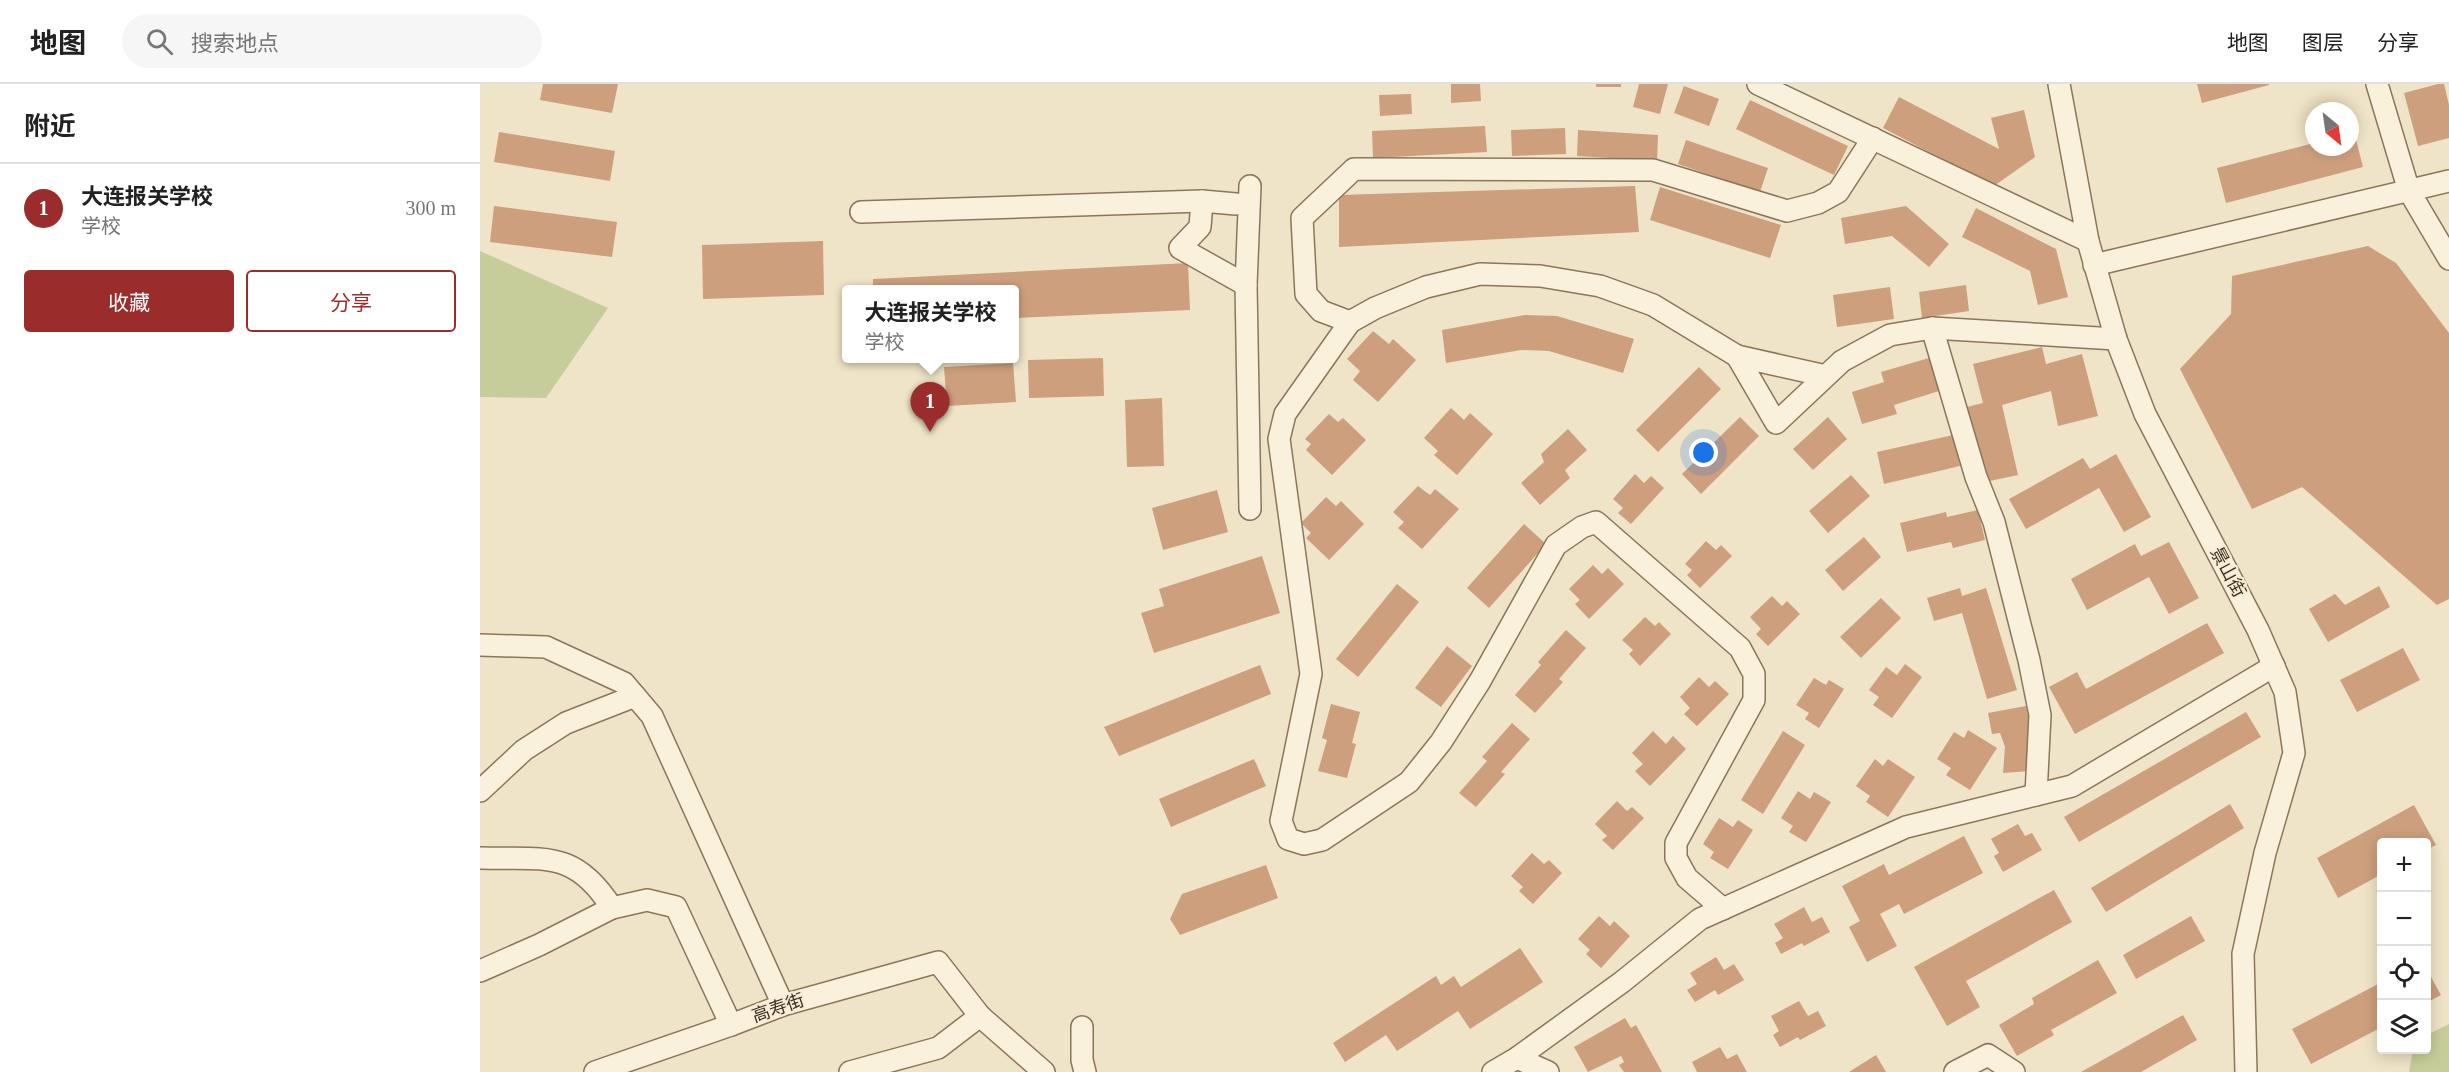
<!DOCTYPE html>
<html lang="zh">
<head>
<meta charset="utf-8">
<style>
	body { margin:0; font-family:"Times New Roman","Noto Sans SC",serif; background:#f6f6f6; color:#222 }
	.controls { position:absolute; right:18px; bottom:18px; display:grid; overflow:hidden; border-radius:6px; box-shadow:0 3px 15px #0003 }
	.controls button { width:54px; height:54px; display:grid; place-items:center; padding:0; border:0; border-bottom:2px solid #e0e0e0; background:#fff; color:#222; font:30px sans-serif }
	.compass { position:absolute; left:1825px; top:18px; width:54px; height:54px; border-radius:50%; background:#fff; box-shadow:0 3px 15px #0003; rotate:151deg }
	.you { position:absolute; left:1224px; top:369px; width:21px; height:21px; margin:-15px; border:4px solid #fff; border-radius:50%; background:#1a73e8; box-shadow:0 0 0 9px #1a73e833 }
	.badge { display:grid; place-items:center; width:39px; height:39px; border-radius:50%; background:#9a2c2b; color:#fff; font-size:20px; font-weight:700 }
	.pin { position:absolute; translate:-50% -50px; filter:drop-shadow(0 2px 3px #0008) }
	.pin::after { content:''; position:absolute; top:32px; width:21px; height:18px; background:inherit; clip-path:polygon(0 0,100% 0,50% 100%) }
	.popup { position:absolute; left:362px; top:201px; width:177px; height:78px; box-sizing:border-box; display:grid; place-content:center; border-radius:6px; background:#fff; filter:drop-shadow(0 2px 4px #0005); font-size:20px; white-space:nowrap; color:#767676 }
	.popup b { font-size:22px; color:#222 }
	.popup::after { content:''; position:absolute; left:50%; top:100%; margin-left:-12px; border:12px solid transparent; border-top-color:#fff }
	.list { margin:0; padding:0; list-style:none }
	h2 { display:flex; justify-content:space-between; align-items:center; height:78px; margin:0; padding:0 24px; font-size:26px }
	h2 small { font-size:20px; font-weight:400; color:#767676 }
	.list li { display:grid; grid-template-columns:39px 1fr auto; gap:18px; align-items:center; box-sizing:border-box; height:90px; padding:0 24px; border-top:2px solid #e0e0e0 }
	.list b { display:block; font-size:22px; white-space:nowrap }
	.list p { margin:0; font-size:20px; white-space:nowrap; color:#767676 }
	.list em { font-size:20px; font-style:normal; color:#767676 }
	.actions { display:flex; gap:12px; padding:18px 24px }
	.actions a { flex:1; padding:14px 0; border:2px solid #9a2c2b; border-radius:6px; text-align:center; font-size:21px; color:#9a2c2b }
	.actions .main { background:#9a2c2b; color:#fff }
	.icon { flex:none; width:33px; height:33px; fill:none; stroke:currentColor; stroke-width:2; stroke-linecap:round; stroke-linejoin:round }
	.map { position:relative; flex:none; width:1969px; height:988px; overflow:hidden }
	header { display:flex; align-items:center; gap:36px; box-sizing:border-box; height:84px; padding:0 30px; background:#fff; border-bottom:2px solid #e0e0e0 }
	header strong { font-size:28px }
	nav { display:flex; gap:33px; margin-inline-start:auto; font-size:21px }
	.search { width:420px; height:54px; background:#f6f6f6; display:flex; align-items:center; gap:15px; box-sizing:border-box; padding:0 21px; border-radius:33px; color:#767676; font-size:22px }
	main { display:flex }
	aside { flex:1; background:#fff }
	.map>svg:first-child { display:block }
	.green { fill:#c7cd9a }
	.building { fill:#cd9f7d }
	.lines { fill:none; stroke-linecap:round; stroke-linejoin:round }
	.minor-casing { stroke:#8b765c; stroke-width:24 }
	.minor { stroke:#f9f1db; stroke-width:21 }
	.labels { text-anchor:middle; stroke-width:4.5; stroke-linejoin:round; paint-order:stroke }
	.street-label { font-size:18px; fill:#3b2d20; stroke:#f6edd7 }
</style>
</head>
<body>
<header>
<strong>地图</strong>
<div class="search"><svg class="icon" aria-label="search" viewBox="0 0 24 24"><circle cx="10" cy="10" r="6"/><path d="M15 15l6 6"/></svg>搜索地点</div>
<nav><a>地图</a><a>图层</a><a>分享</a></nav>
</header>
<main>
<aside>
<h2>附近<small></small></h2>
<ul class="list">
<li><span class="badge">1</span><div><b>大连报关学校</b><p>学校</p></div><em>300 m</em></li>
</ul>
<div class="actions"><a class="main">收藏</a><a>分享</a></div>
</aside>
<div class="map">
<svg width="1969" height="988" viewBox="0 0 1969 988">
	<rect width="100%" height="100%" fill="#efe4c7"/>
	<g class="green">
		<path d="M0,167L128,224L66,314L0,313Z"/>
		<path d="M1969,940V988H1929L1933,966H1946L1947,951Z"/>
	</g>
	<g class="building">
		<path d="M63,0H138L132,29L60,16Z"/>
		<path d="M971,0H1000L1001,17L971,19Z"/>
		<rect x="1116" y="0" width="25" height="3"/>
		<path d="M1159,0H1188L1180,30L1153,23Z"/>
		<path d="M1717,0H1789V1L1722,19Z"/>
		<path d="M1958,0H1964L1969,21V54L1938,62L1924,9Z"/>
		<path d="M1204,2L1239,15L1229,42L1194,29Z"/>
		<path d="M931,10L932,30L900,32L899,11Z"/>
		<path d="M1419,13L1519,65L1511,34L1544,26L1555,73L1514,102L1403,44Z"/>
		<path d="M1270,16L1368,62L1354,91L1256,45Z"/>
		<path d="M1005,42L1007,68L893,74L892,47Z"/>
		<path d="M1085,44L1086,70L1032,72L1031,46Z"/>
		<path d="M1098,46L1178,51L1177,77L1097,72Z"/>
		<path d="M19,48L135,67L130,97L14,78Z"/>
		<path d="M1874,48L1883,83L1746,119L1737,84L1834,59V63H1870V49Z"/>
		<path d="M1206,56L1288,84L1280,108L1198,80Z"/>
		<path d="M1155,102L1159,148L859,163V111Z"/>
		<path d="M1180,103L1301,141L1290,174L1170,136Z"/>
		<path d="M14,122L137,138L132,173L10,158Z"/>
		<path d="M1426,122L1469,160L1449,183L1412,152L1365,160L1361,134Z"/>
		<path d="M1496,124L1576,165L1588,213L1558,221L1550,187L1482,153Z"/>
		<path d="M343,157L344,211L223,215L222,161Z"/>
		<path d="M1888,162L1916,179L1969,249V515L1957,521L1822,403L1772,425L1700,285L1751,230L1752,192Z"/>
		<path d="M708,179L710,226L534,234V206H393V195Z"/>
		<path d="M1486,201L1489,227L1442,234L1439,208Z"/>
		<path d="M1410,203L1414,235L1357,243L1353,211Z"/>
		<path d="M1045,231L1077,232L1154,255L1143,289L1069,267L1041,266L966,279L962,246Z"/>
		<path d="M893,247L909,260L913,255L936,276L898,318L873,296L880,287L867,275Z"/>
		<path d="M1562,263L1566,280L1602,270L1618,332L1578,342L1571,307L1522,321L1538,391L1505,398L1487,323L1503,319L1493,280Z"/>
		<path d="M623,274L624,312L549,314L548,276Z"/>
		<path d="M1449,274L1459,307L1414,321L1417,330L1382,340L1372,308L1404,298L1401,288Z"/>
		<path d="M533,279L536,318L467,322L464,283Z"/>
		<path d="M1219,283L1241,305L1178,368L1156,346Z"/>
		<path d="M682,314L684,382L647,383L645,316Z"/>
		<path d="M971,324L984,336L990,329L1013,350L977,391L954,371L958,367L944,354Z"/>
		<path d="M849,330L858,338L863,334L886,356L852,391L826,366L831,360L825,355Z"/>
		<path d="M1260,333L1279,352L1221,410L1202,390Z"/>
		<path d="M1348,333L1367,355L1333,386L1313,365Z"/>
		<path d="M1088,345L1107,366L1085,386L1090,394L1060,421L1041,399L1064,378L1061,370Z"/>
		<path d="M1473,351L1480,382L1404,400L1397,368Z"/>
		<path d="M1636,370L1671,433L1644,448L1619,404L1546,445L1529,415L1603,374L1610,385Z"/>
		<path d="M1155,390L1164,399L1171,392L1184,404L1151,440L1138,429L1143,424L1133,415Z"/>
		<path d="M1371,391L1390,412L1348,449L1329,427Z"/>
		<path d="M938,402L950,411L955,405L979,425L942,465L918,444L924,438L913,428Z"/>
		<path d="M737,406L748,448L683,466L672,424Z"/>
		<path d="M846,413L856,422L861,417L884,440L849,476L826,454L831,449L821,439Z"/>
		<path d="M1498,426L1505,456L1473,464L1471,458L1427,468L1420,439L1466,428L1467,433Z"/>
		<path d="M1044,440L1066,460L1009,524L987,504Z"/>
		<path d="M1384,453L1401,473L1363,507L1345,486Z"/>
		<path d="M1226,457L1236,466L1241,461L1252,472L1220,504L1207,491L1212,486L1205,480Z"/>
		<path d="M1689,458L1719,514L1689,530L1669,493L1607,526L1591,495L1655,460L1661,472Z"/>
		<path d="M782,472L800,529L674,569L661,529L684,522L679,505Z"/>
		<path d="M1113,481L1122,490L1128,484L1144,500L1109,535L1095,520L1100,516L1089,505Z"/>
		<path d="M917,500L939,518L878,593L856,575Z"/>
		<path d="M1899,502L1910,523L1848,558L1829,525L1855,510L1865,521Z"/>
		<path d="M1480,504L1482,512L1506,504L1537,606L1507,615L1482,529L1454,537L1447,514Z"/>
		<path d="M1292,512L1302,522L1307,517L1320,530L1288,562L1276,550L1281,545L1270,533Z"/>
		<path d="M1401,514L1421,534L1381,574L1360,553Z"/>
		<path d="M1165,533L1175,542L1179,538L1191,550L1160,582L1149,570L1153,566L1142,556Z"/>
		<path d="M1727,539L1744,569L1595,650L1569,603L1597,588L1606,605Z"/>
		<path d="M1086,546L1106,564L1079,595L1083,598L1055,629L1035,611L1061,581L1058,578Z"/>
		<path d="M967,562L992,582L961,623L935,604Z"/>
		<path d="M1923,564L1940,596L1877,628L1860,596Z"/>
		<path d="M1425,580L1442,593L1412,634L1393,621L1399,613L1389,606L1406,583L1417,591Z"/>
		<path d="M780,581L791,610L639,672L624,643Z"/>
		<path d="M1219,593L1229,603L1235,597L1249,610L1217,642L1204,630L1210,624L1200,613Z"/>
		<path d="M1334,594L1346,601L1349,596L1364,605L1339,644L1325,635L1329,629L1316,621Z"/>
		<path d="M851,620L880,628L872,659L876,660L867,694L838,687L847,656L842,654Z"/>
		<path d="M1546,622L1554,659L1550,687L1523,689L1525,663L1520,649L1512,650L1508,629Z"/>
		<path d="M1766,628L1781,653L1599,758L1584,733Z"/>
		<path d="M1032,639L1050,655L1021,688L1025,690L996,723L979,709L1007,677L1002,673Z"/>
		<path d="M1488,646L1517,664L1490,706L1466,691L1471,684L1457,675L1474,648L1484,654Z"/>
		<path d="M1173,647L1186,660L1193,652L1206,665L1170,702L1155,687L1163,680L1152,669Z"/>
		<path d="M1303,647L1325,661L1283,730L1261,716Z"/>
		<path d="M774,675L786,702L691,743L679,715Z"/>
		<path d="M1395,675L1403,682L1408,675L1435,693L1408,733L1386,718L1390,712L1376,702Z"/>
		<path d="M1318,707L1330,715L1334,708L1351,718L1326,758L1309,748L1313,742L1301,734Z"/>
		<path d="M1137,717L1147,727L1152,723L1164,734L1133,766L1122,756L1127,752L1115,740Z"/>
		<path d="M1750,720L1764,744L1626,828L1611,804Z"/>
		<path d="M1934,721L1956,761L1946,766V758H1902V790L1858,814L1837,774Z"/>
		<path d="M1239,734L1253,743L1258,736L1273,746L1248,785L1230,774L1234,768L1223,760Z"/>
		<path d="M1538,740L1545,752L1552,749L1562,766L1523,788L1514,772L1519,769L1511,755Z"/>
		<path d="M1484,752L1503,789L1424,830L1419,820L1400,830L1417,862L1387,878L1369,843L1380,837L1362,802L1404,780L1409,791Z"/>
		<path d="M1052,769L1064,780L1069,776L1082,789L1053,820L1039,807L1043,803L1031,792Z"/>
		<path d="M786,781L798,814L700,851L690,835L702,810Z"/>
		<path d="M1574,806L1592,838L1486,897L1500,923L1467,942L1434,883Z"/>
		<path d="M1324,823L1332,838L1342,833L1350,848L1324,862L1322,859L1301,870L1295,859L1303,854L1294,840Z"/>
		<path d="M1119,832L1130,842L1134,837L1150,852L1121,884L1106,870L1110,866L1098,855Z"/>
		<path d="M1711,832L1725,857L1656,895L1643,871Z"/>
		<path d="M1040,864L1063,898L990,945L978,927L917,967L906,951L865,978L853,959L956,892L961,901L974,892L981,903Z"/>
		<path d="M1236,873L1244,886L1254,880L1264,896L1238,911L1235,906L1215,918L1207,906L1217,900L1210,889Z"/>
		<path d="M1618,876L1637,909L1571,946L1574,951L1537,972L1519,941L1554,920L1552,914Z"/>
		<path d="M1946,884L1961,911L1946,919Z"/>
		<path d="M1902,898V943L1831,980L1812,945Z"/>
		<path d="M1319,917L1328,932L1338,927L1346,942L1320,956L1318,953L1300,963L1293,951L1299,947L1291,932Z"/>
		<path d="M1703,931L1717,956L1661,988H1601Z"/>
		<path d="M1145,934L1151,944L1156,941L1182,988H1144L1139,981L1144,978L1141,972L1108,988L1094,963Z"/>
		<path d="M1240,963L1247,975L1257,970L1267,988H1217L1212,978Z"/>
		<path d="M1396,971L1406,988H1369Z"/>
	</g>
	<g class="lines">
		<g class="minor-casing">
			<g id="minor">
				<path d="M1278,0L1608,157"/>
				<path d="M1579,0L1608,157L1636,255L1665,330L1778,546L1805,608L1814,669L1785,769L1763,870L1766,988"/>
				<path d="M1897,0L1929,107L1969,175"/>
				<path d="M722,117L720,143L700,164L766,201"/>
				<path d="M381,128L722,117L756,120"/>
				<path d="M1614,181L1969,97"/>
				<path d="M870,238L841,227L826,210L822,134L874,85L1173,86L1307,127L1338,119L1358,108L1393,54"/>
				<path d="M1452,244L1496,393L1514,438L1549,576L1560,631L1556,711"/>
				<path d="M1346,292L1257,272L1296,339L1362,277L1410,251L1452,244L1636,255"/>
				<path d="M770,425L766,201L770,102"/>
				<path d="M0,561L66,563L144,599L172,632L303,921"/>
				<path d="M0,707L44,666L86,639L155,612"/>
				<path d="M0,774C63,776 94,764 132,824"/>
				<path d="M1243,825L1207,794L1196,774V759L1274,616V590L1260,564L1116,438L1102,443L1076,461L1000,597L961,658L929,698L842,756L824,760L808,755L801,737L831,590L799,355L805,330L870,238L895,224L946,203L1000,190L1060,192L1120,202L1173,221L1257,272"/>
				<path d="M0,887L59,861L132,824L167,816L196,823L251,941L303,921L458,878L500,932L564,988"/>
				<path d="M602,943V976L605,988"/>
				<path d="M1037,974L1068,988"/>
				<path d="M115,988L251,941"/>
				<path d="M370,988L458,964L500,932"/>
				<path d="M1013,988L1037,974L1142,898L1220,835L1426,743L1592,702L1794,582"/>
				<path d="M1475,988L1508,971L1534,988"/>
			</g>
		</g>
		<use href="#minor" class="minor"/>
	</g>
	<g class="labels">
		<g class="street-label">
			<text transform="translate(1748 488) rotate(62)" y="6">景山街</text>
			<text transform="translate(298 924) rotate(-19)" y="6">高寿街</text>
		</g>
	</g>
</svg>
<div class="controls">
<button>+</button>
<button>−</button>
<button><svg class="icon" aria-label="locate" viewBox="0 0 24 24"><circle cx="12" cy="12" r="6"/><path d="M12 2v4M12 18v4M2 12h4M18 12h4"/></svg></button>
<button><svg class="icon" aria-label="layers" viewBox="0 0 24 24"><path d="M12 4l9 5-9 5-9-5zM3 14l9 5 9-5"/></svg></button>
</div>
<svg class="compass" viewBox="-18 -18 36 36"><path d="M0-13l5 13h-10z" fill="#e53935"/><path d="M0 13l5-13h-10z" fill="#767676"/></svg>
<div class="you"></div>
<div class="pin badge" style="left:450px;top:348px">1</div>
<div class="popup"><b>大连报关学校</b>学校</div>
</div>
</main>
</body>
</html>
